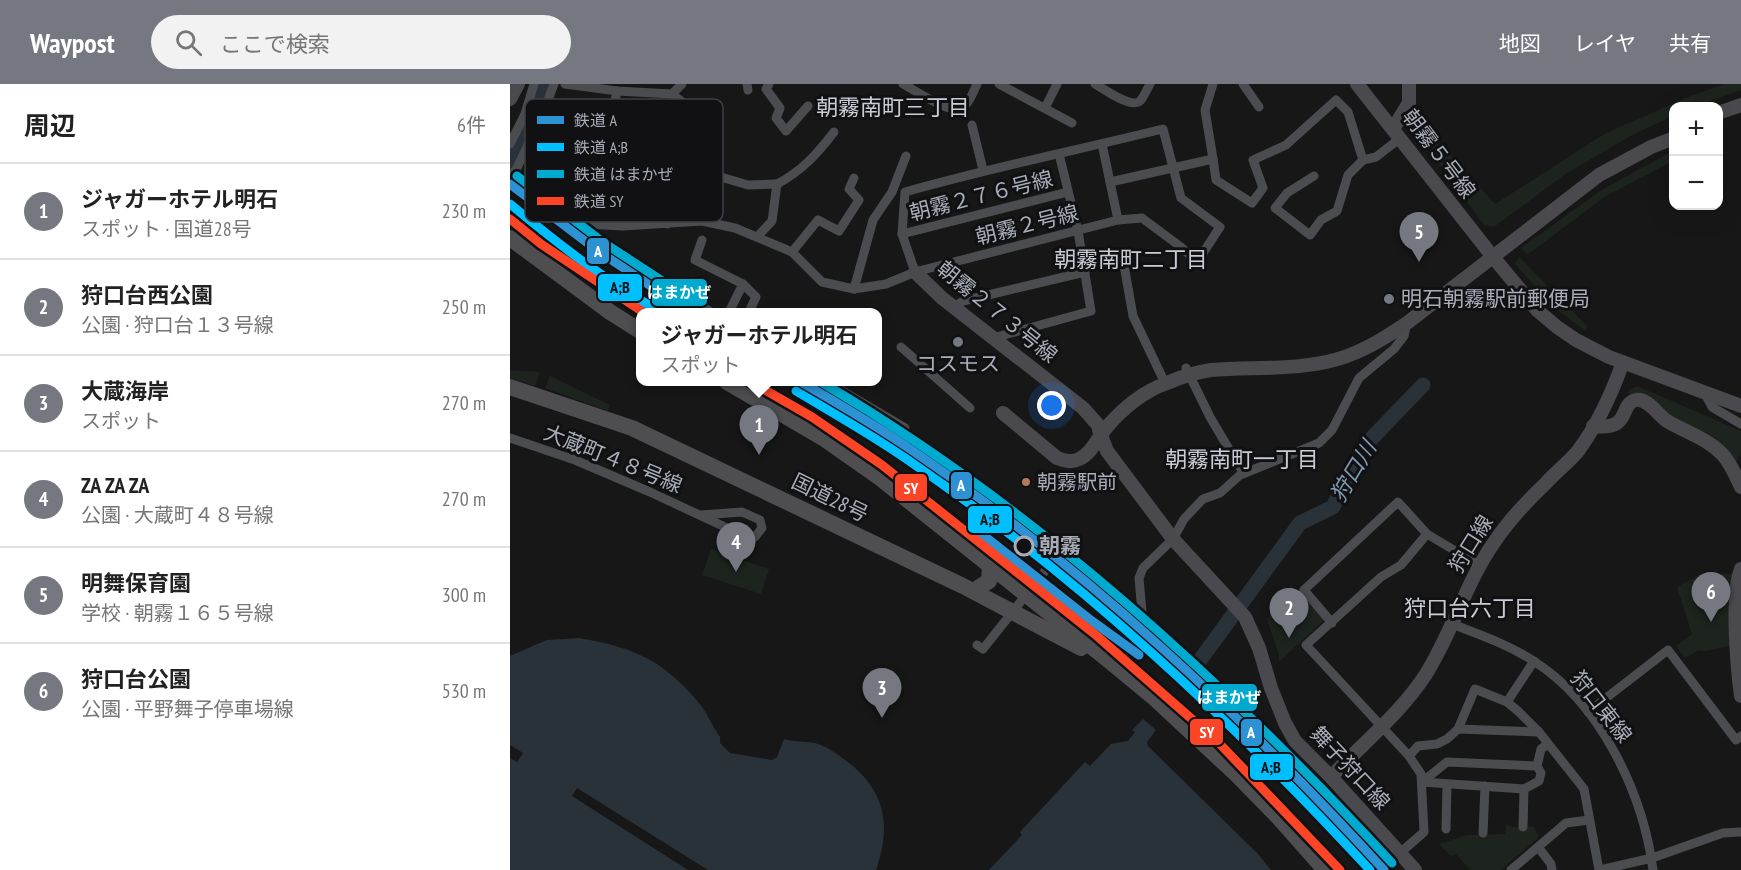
<!DOCTYPE html>
<html lang="ja">
<head>
<meta charset="utf-8">
<style>
	body { margin:0; font-family:"PT Sans Narrow","Noto Sans JP",sans-serif; background:#f2f2f2; color:#222 }
	.controls { position:absolute; right:18px; top:18px; display:grid; overflow:hidden; border-radius:12px; box-shadow:0 6px 24px #0002 }
	.controls button { width:54px; height:54px; display:grid; place-items:center; padding:0; border:0; border-bottom:2px solid #e0e0e0; background:#fff; color:#222; font:30px sans-serif }
	.you { position:absolute; left:542px; top:322px; width:21px; height:21px; margin:-15px; border:4px solid #fff; border-radius:50%; background:#1a73e8; box-shadow:0 0 0 9px #1a73e833 }
	.badge { display:grid; place-items:center; width:39px; height:39px; border-radius:50%; background:#757880; color:#fff; font-size:20px; font-weight:700 }
	.pin { position:absolute; translate:-50% -50px; filter:drop-shadow(0 2px 3px #0008) }
	.pin::after { content:''; position:absolute; top:32px; width:21px; height:18px; background:inherit; clip-path:polygon(0 0,100% 0,50% 100%) }
	.popup { position:absolute; left:126px; top:224px; width:246px; height:78px; box-sizing:border-box; display:grid; place-content:center; border-radius:12px; background:#fff; filter:drop-shadow(0 2px 4px #0005); font-size:20px; white-space:nowrap; color:#767676 }
	.popup b { font-size:22px; color:#222 }
	.popup::after { content:''; position:absolute; left:50%; top:100%; margin-left:-12px; border:12px solid transparent; border-top-color:#fff }
	.list { margin:0; padding:0; list-style:none }
	h2 { display:flex; justify-content:space-between; align-items:center; height:78px; margin:0; padding:0 24px; font-size:26px }
	h2 small { font-size:20px; font-weight:400; color:#767676 }
	.list li { display:grid; grid-template-columns:39px 1fr auto; gap:18px; align-items:center; box-sizing:border-box; height:96px; padding:0 24px; border-top:2px solid #e0e0e0 }
	.list b { display:block; font-size:22px; white-space:nowrap }
	.list p { margin:0; font-size:20px; white-space:nowrap; color:#767676 }
	.list em { font-size:20px; font-style:normal; color:#767676 }
	.icon { flex:none; width:33px; height:33px; fill:none; stroke:currentColor; stroke-width:2; stroke-linecap:round; stroke-linejoin:round }
	.map { position:relative; flex:none; width:1231px; height:786px; overflow:hidden }
	header { display:flex; align-items:center; gap:36px; box-sizing:border-box; height:84px; padding:0 30px; background:#757880; color:#fff }
	header strong { font-size:28px }
	nav { display:flex; gap:33px; margin-inline-start:auto; font-size:21px }
	.search { width:420px; height:54px; background:#f2f2f2; display:flex; align-items:center; gap:15px; box-sizing:border-box; padding:0 21px; border-radius:33px; color:#767676; font-size:22px }
	main { display:flex }
	aside { flex:1; background:#fff }
	.map>svg:first-child { display:block }
	.green { fill:#1d241e }
	.water { fill:#2a3239 }
	.lines { fill:none; stroke-linecap:round; stroke-linejoin:round }
	.river { stroke:#2a3239; stroke-width:15 }
	.street { stroke:#4b4c50; stroke-width:9 }
	.secondary { stroke:#4a4a4e; stroke-width:14 }
	.highway { stroke:#4e4e51; stroke-width:16 }
	.rail-1-casing { stroke:#111113; stroke-width:14 }
	.rail-2-casing { stroke:#111113; stroke-width:14 }
	.rail-3-casing { stroke:#111113; stroke-width:14 }
	.rail-4-casing { stroke:#111113; stroke-width:14 }
	.rail-1 { stroke:#2d92d3; stroke-width:9 }
	.rail-2 { stroke:#00bfff; stroke-width:9 }
	.rail-3 { stroke:#00a9ce; stroke-width:9 }
	.rail-4 { stroke:#fb4526; stroke-width:9 }
	.poi-dot { fill:#757880; stroke:#111113; stroke-width:2 }
	.bus-dot { fill:#b07c57; stroke:#111113; stroke-width:2 }
	.stop-dot { fill:#111113; stroke:#a8adb8; stroke-width:3 }
	.labels { text-anchor:middle; stroke-width:6; stroke-linejoin:round; paint-order:stroke }
	.bus-label { font-size:20px; fill:#a8adb8; stroke:#111113; text-anchor:start }
	.street-label { font-size:21px; fill:#a8adb8; stroke:#111113 }
	.poi-label { font-size:21px; fill:#a8adb8; stroke:#111113; text-anchor:start }
	.stop-label { font-size:21px; font-weight:bold; fill:#a8adb8; stroke:#111113; text-anchor:start }
	.neighbourhood-label { font-size:22px; fill:#c9ccd4; stroke:#111113 }
	.water-label { font-size:22px; font-style:italic; fill:#7f9bb3; stroke:#111113 }
	.key { fill:#111113; stroke:#3e4045; stroke-width:1.5 }
	.key-label { font-size:16px; fill:#a8adb8 }
	.line-badge { stroke:#111113; stroke-width:2 }
	.badge-label { font-size:16px; text-anchor:middle; font-weight:bold; fill:#fff }
	.pale-badge-label { font-size:16px; text-anchor:middle; font-weight:bold; fill:#111 }
</style>
</head>
<body>
<header>
<strong>Waypost</strong>
<div class="search"><svg class="icon" aria-label="search" viewBox="0 0 24 24"><circle cx="10" cy="10" r="6"/><path d="M15 15l6 6"/></svg>ここで検索</div>
<nav><a>地図</a><a>レイヤ</a><a>共有</a></nav>
</header>
<main>
<aside>
<h2>周辺<small>6件</small></h2>
<ul class="list">
<li><span class="badge">1</span><div><b>ジャガーホテル明石</b><p>スポット · 国道28号</p></div><em>230 m</em></li>
<li><span class="badge">2</span><div><b>狩口台西公園</b><p>公園 · 狩口台１３号線</p></div><em>250 m</em></li>
<li><span class="badge">3</span><div><b>大蔵海岸</b><p>スポット</p></div><em>270 m</em></li>
<li><span class="badge">4</span><div><b>ZA ZA ZA</b><p>公園 · 大蔵町４８号線</p></div><em>270 m</em></li>
<li><span class="badge">5</span><div><b>明舞保育園</b><p>学校 · 朝霧１６５号線</p></div><em>300 m</em></li>
<li><span class="badge">6</span><div><b>狩口台公園</b><p>公園 · 平野舞子停車場線</p></div><em>530 m</em></li>
</ul>
</aside>
<div class="map">
<svg width="1231" height="786" viewBox="0 0 1231 786">
	<rect width="100%" height="100%" fill="#171717"/>
	<g class="green">
		<path d="M1214,0H1231V6L1186,22H1164L1163,32L1122,51L1054,91L984,143L974,141L902,43L908,36L985,120L1096,49L1183,11Z"/>
		<path d="M1163,67V77L1096,112L1017,171L1011,164L1093,105Z"/>
		<path d="M1009,173L1078,243L1074,246L1044,223L1005,180Z"/>
		<path d="M0,286L30,288L25,302L0,294Z"/>
		<path d="M40,292L100,321L98,327L35,304Z"/>
		<path d="M1127,302L1231,347V369L1225,379C1218,369 1211,358 1200,351C1189,344 1176,341 1166,335C1148,324 1146,304 1120,312L1118,307Z"/>
		<path d="M201,465L259,485L251,510L192,491Z"/>
		<path d="M1197,489L1224,490V561L1196,567L1189,566L1175,574L1166,562L1182,550L1167,503L1189,491Z"/>
		<path d="M781,501L813,533V537L769,578V571L757,535Z"/>
		<path d="M996,741L1009,744L1023,742L1029,753L991,786H960L946,770L941,772L929,760L957,751L995,750Z"/>
	</g>
	<g class="water">
		<path d="M69,554C121,563 153,575 188,618C197,628 202,642 210,653V659L220,669L262,676L267,673L274,655C286,659 299,656 311,661C319,664 327,670 335,676C375,705 382,740 366,786H198L67,704L62,712L178,786H0V674L7,678L13,669L0,661V572L37,556Z"/>
		<path d="M633,635L646,646L637,658L638,662L748,770L761,786H479L512,751L510,748L575,678L580,682L601,660L618,657L625,648L622,646Z"/>
	</g>
	<g class="lines">
		<g class="river">
			<path d="M1,83L35,0"/>
			<path d="M685,583L790,439L823,423L841,386L862,354L913,301"/>
		</g>
		<g class="street">
			<path d="M55,0L107,7L162,10L197,37L165,78L177,88L170,109L164,114L157,140"/>
			<path d="M237,0L238,6"/>
			<path d="M259,0L256,5L270,24L266,34L276,47L298,22"/>
			<path d="M393,0C405,6 439,30 451,24C459,21 463,8 467,0"/>
			<path d="M489,0L562,39"/>
			<path d="M585,0C594,5 621,25 630,17C634,13 637,5 640,0"/>
			<path d="M703,0L695,26L703,75"/>
			<path d="M733,0L749,23"/>
			<path d="M162,10L172,0"/>
			<path d="M535,24L547,0"/>
			<path d="M32,32L71,46L101,36L107,7"/>
			<path d="M462,41L473,86"/>
			<path d="M0,60L15,30L24,0"/>
			<path d="M592,60L600,98"/>
			<path d="M177,88L187,86L238,101L267,100L262,137L247,153"/>
			<path d="M0,89L54,134L75,140L113,142L192,137L225,144L282,168L312,198L344,205L376,200L405,188L608,136L600,98L703,75L706,96L742,119L753,104L743,76L776,61L826,16L838,28L853,76L866,73L889,55"/>
			<path d="M3,92L32,32L44,0"/>
			<path d="M804,92L777,109L765,124L800,151L811,136L827,127L838,91L853,76"/>
			<path d="M267,100C292,87 307,70 324,48"/>
			<path d="M75,140L78,150L201,228"/>
			<path d="M392,150L558,108"/>
			<path d="M192,156L185,176L233,200L219,228"/>
			<path d="M282,168L308,136L329,147L349,116L339,105L344,94"/>
			<path d="M612,170L623,232L655,299"/>
			<path d="M405,188L392,150L395,108C480,84 567,66 653,45L671,114L710,143L687,178L671,163L632,134L608,136"/>
			<path d="M233,200L246,213L239,228"/>
			<path d="M344,205L363,136L382,108L396,72"/>
			<path d="M444,223L453,217L575,188"/>
			<path d="M483,254L581,227L568,147L549,70"/>
			<path d="M391,263L460,324"/>
			<path d="M676,284L700,333L729,382L735,389"/>
			<path d="M317,298L395,344"/>
			<path d="M1194,308L1202,323L1231,340"/>
			<path d="M0,354L65,376L140,408L232,451L245,453L252,444L250,436L232,428L191,431"/>
			<path d="M632,528L629,494L633,484L663,455L674,435L693,415L710,409L730,391L809,359L822,346L849,294L884,265L894,252L897,239"/>
			<path d="M822,539L794,506L888,418L917,450L969,481"/>
			<path d="M942,540C970,551 997,560 1022,576C1090,618 1133,709 1143,786"/>
			<path d="M467,561L473,565L555,462"/>
			<path d="M997,618L1024,577"/>
			<path d="M1078,628L1158,566L1226,656L1231,652"/>
			<path d="M948,645L965,605L997,618L1008,627L1029,648L1074,705L1089,786"/>
			<path d="M948,645L1029,648"/>
			<path d="M899,672L908,662L927,660L937,655L948,645"/>
			<path d="M912,698L937,678L1027,682L1031,665L1038,660"/>
			<path d="M912,698L1014,705L1029,697L1031,689L1027,682"/>
			<path d="M1013,743L1014,705"/>
			<path d="M936,745L937,700"/>
			<path d="M973,749L975,702"/>
			<path d="M1028,763L1041,780L1042,786"/>
			<path d="M890,769L914,748L911,690L899,672L796,561L871,493L891,481L917,450"/>
			<path d="M1001,786L1056,739L1079,736"/>
			<path d="M1090,786L1142,774L1213,749L1231,748"/>
		</g>
		<g class="secondary">
			<path d="M847,0L983,173L1028,227L1047,243L1066,256L1099,273L1231,322"/>
			<path d="M0,15L8,0"/>
			<path d="M1208,29L1231,21"/>
			<path d="M883,45L899,19V0"/>
			<path d="M405,188L432,214L573,324L588,341"/>
			<path d="M493,329L547,374C555,377 562,379 569,375C581,370 587,355 596,344C613,324 632,308 657,299C671,293 686,288 701,286C740,283 778,286 816,278C846,272 872,256 897,239L1089,91L1141,63L1164,54"/>
			<path d="M1083,342C1123,347 1108,320 1126,316C1138,314 1148,331 1157,337C1175,348 1197,354 1213,371C1221,380 1226,392 1231,403"/>
			<path d="M589,346L597,367L663,455L735,533L749,564L761,604L775,639L785,657L821,693L905,786"/>
			<path d="M1231,485C1221,511 1227,583 1231,612"/>
			<path d="M821,693C853,659 891,629 916,590C943,547 956,498 985,457C1000,435 1017,417 1036,399C1046,388 1059,378 1068,367C1088,340 1102,309 1113,278"/>
		</g>
		<g class="highway">
			<path d="M0,154L100,228L130,247"/>
			<path d="M217,298L313,354L370,394L597,575L642,612L726,690L769,734L815,786"/>
			<path d="M0,303L122,344L453,502L571,564"/>
			<path d="M468,504L479,497L480,481"/>
		</g>
		<g class="rail-1-casing">
			<g id="rail-1">
				<path d="M0,100L88,167L180,228"/>
				<path d="M291,298C329,320 367,342 403,367C578,486 732,631 874,786"/>
				<path d="M463,443L582,537L629,571"/>
			</g>
		</g>
		<g class="rail-2-casing">
			<g id="rail-2">
				<path d="M0,120C48,160 97,198 151,228"/>
				<path d="M286,307C323,329 362,351 398,376C569,493 720,634 860,786"/>
			</g>
		</g>
		<g class="rail-3-casing">
			<g id="rail-3">
				<path d="M7,92L94,159L186,219"/>
				<path d="M311,298C527,425 712,595 882,779"/>
			</g>
		</g>
		<g class="rail-4-casing">
			<g id="rail-4">
				<path d="M0,135L31,160L133,228"/>
				<path d="M241,298L302,333L372,381L587,552L708,658L830,786"/>
			</g>
		</g>
		<use href="#rail-1" class="rail-1"/>
		<use href="#rail-2" class="rail-2"/>
		<use href="#rail-3" class="rail-3"/>
		<use href="#rail-4" class="rail-4"/>
	</g>
	<g class="poi-dot">
		<circle cx="879" cy="215" r="6"/>
		<circle cx="448" cy="258" r="6"/>
	</g>
	<circle class="bus-dot" cx="516" cy="398" r="5"/>
	<circle class="stop-dot" cx="514" cy="462" r="9"/>
	<g class="labels">
		<g class="bus-label">
			<text x="527" y="405">朝霧駅前</text>
		</g>
		<g class="street-label">
			<text transform="translate(929 70) rotate(53)" y="7">朝霧５号線</text>
			<text transform="translate(471 112) rotate(-14)" y="7">朝霧２７６号線</text>
			<text transform="translate(517 141) rotate(-14)" y="7">朝霧２号線</text>
			<text transform="translate(487 228) rotate(39)" y="7">朝霧２７３号線</text>
			<text transform="translate(103 375) rotate(22)" y="7">大蔵町４８号線</text>
			<text transform="translate(320 414) rotate(26)" y="7">国道28号</text>
			<text transform="translate(961 460) rotate(-58)" y="7">狩口線</text>
			<text transform="translate(1091 623) rotate(52)" y="7">狩口東線</text>
			<text transform="translate(840 684) rotate(47)" y="7">舞子狩口線</text>
		</g>
		<g class="poi-label">
			<text x="891" y="222">明石朝霧駅前郵便局</text>
			<text x="448" y="287" text-anchor="middle">コスモス</text>
		</g>
		<g class="stop-label">
			<text x="529" y="469">朝霧</text>
		</g>
		<g class="neighbourhood-label">
			<text x="383" y="31">朝霧南町三丁目</text>
			<text x="621" y="183">朝霧南町二丁目</text>
			<text x="732" y="383">朝霧南町一丁目</text>
			<text x="960" y="532">狩口台六丁目</text>
		</g>
		<g class="water-label">
			<text transform="translate(843 387) rotate(-59)" y="8">狩口川</text>
		</g>
	</g>
	<rect x="15" y="15" width="198" height="123" rx="9" class="key"/>
	<rect x="27" y="32" width="27" height="8" fill="#2d92d3"/>
	<rect x="27" y="59" width="27" height="8" fill="#00bfff"/>
	<rect x="27" y="86" width="27" height="8" fill="#00a9ce"/>
	<rect x="27" y="113" width="27" height="8" fill="#fb4526"/>
	<g class="key-label">
		<text x="64" y="42">鉄道 A</text>
		<text x="64" y="69">鉄道 A;B</text>
		<text x="64" y="96">鉄道 はまかぜ</text>
		<text x="64" y="123">鉄道 SY</text>
	</g>
	<g class="line-badge">
		<rect x="76" y="153" width="24" height="28" rx="6" fill="#2d92d3"/>
		<rect x="87" y="189" width="46" height="29" rx="6" fill="#00bfff"/>
		<rect x="141" y="194" width="57" height="29" rx="6" fill="#00a9ce"/>
		<rect x="440" y="387" width="23" height="29" rx="6" fill="#2d92d3"/>
		<rect x="384" y="389" width="34" height="29" rx="6" fill="#fb4526"/>
		<rect x="457" y="421" width="46" height="29" rx="6" fill="#00bfff"/>
		<rect x="691" y="599" width="57" height="29" rx="6" fill="#00a9ce"/>
		<rect x="679" y="634" width="35" height="28" rx="6" fill="#fb4526"/>
		<rect x="730" y="634" width="23" height="29" rx="6" fill="#2d92d3"/>
		<rect x="739" y="669" width="45" height="28" rx="6" fill="#00bfff"/>
	</g>
	<g class="badge-label">
		<text x="88" y="173">A</text>
		<text x="169" y="214">はまかぜ</text>
		<text x="451" y="407">A</text>
		<text x="401" y="410">SY</text>
		<text x="719" y="619">はまかぜ</text>
		<text x="697" y="654">SY</text>
		<text x="741" y="654">A</text>
	</g>
	<g class="pale-badge-label">
		<text x="110" y="209">A;B</text>
		<text x="480" y="441">A;B</text>
		<text x="761" y="689">A;B</text>
	</g>
</svg>
<div class="controls">
<button>+</button>
<button>−</button>
</div>
<div class="you"></div>
<div class="pin badge" style="left:249px;top:371px">1</div>
<div class="popup"><b>ジャガーホテル明石</b>スポット</div>
<div class="pin badge" style="left:779px;top:554px">2</div>
<div class="pin badge" style="left:372px;top:634px">3</div>
<div class="pin badge" style="left:226px;top:488px">4</div>
<div class="pin badge" style="left:909px;top:178px">5</div>
<div class="pin badge" style="left:1201px;top:538px">6</div>
</div>
</main>
</body>
</html>
